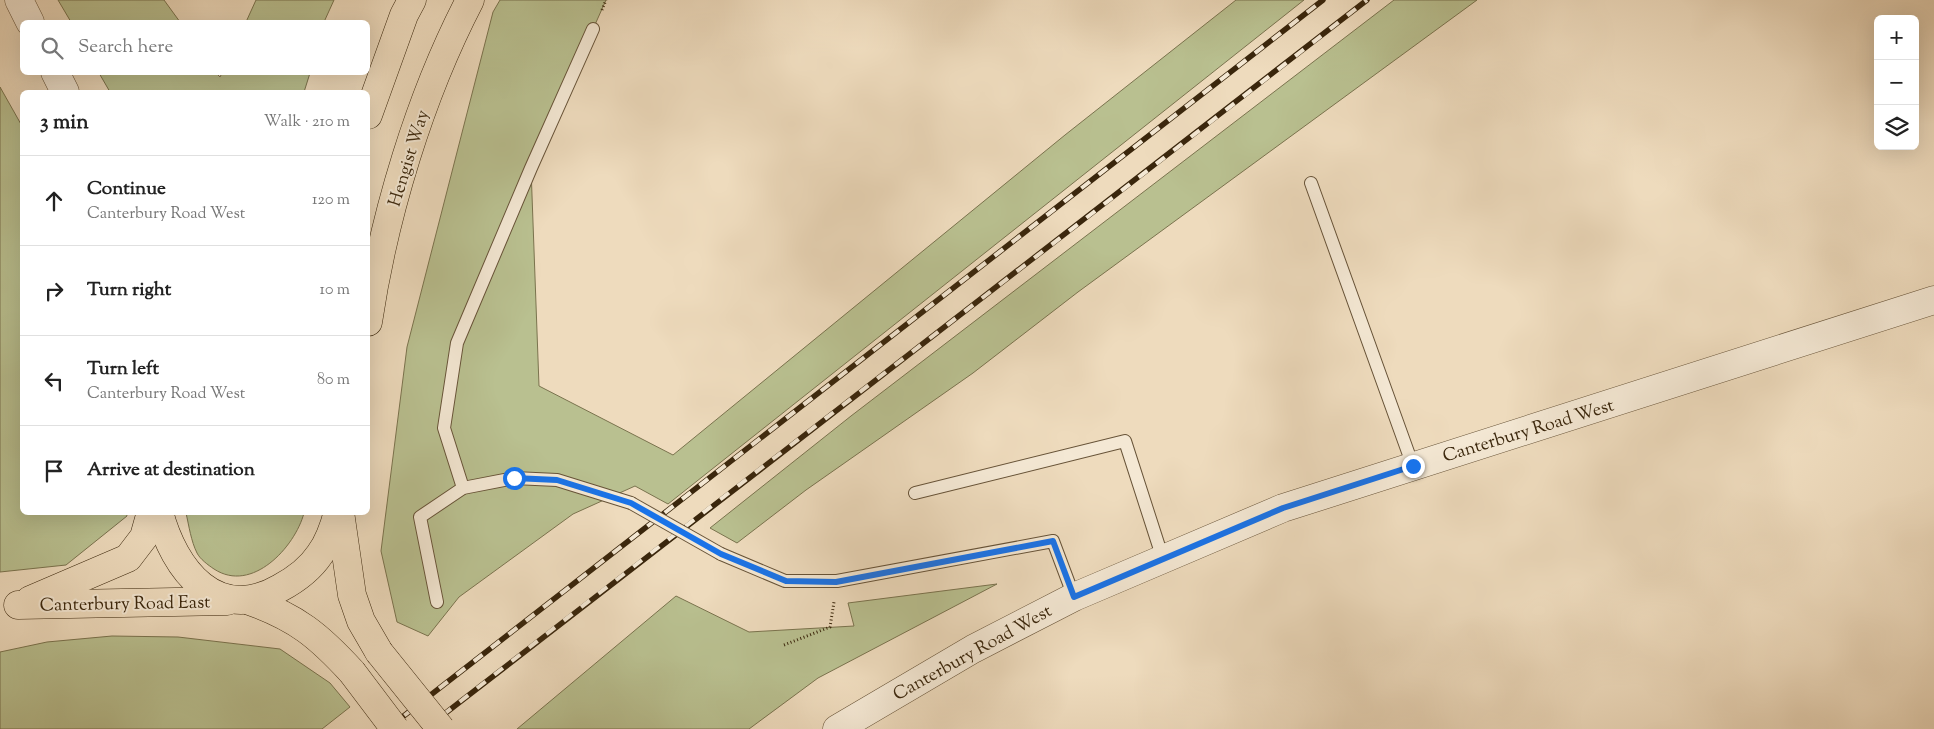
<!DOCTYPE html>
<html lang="en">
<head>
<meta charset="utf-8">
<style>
	body { margin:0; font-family:"Sorts Mill Goudy",serif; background:#f6f6f6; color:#222 }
	.controls { position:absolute; right:15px; top:15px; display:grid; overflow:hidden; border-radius:8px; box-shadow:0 5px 20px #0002 }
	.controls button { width:45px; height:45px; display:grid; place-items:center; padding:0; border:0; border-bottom:1px solid #e0e0e0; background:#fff; color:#222; font:25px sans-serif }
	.stop { position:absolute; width:15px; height:15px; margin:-11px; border:4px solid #1a73e8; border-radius:50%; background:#fff }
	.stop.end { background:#1a73e8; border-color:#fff; box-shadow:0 1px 5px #0008 }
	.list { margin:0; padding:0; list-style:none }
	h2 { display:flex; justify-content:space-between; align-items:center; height:65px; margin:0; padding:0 20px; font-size:21px }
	h2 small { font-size:16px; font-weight:400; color:#767676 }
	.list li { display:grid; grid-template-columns:32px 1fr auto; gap:15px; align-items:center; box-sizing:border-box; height:90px; padding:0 20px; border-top:1px solid #e0e0e0 }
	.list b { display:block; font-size:19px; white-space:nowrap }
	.list p { margin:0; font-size:16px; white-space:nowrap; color:#767676 }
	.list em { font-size:16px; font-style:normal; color:#767676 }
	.icon { flex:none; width:28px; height:28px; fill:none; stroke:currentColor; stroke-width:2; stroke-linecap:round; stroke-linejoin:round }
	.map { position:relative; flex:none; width:1934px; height:729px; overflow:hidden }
	.search { position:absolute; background:#fff; box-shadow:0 5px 20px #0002; left:20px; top:20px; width:350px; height:55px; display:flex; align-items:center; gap:12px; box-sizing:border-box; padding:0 18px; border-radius:8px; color:#767676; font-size:19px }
	.panel { position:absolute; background:#fff; box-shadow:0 5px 20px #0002; left:20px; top:90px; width:350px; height:425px; border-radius:8px }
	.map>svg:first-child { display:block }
	.green { fill:#b9c090; stroke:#7a734e }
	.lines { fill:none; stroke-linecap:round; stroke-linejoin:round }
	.service-casing { stroke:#675338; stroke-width:14 }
	.tertiary-casing { stroke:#675338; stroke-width:29 }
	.primary-casing { stroke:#3a260c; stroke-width:29 }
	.trunk-casing { stroke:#3a260c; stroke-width:29 }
	.path { stroke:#3a260c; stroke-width:3; stroke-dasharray:1 2.5; stroke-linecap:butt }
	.service { stroke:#f4e8d4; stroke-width:12 }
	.tertiary { stroke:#f4e8d4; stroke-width:28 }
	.primary { stroke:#eedbbd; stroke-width:28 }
	.trunk { stroke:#eedbbd; stroke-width:28 }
	.rail-casing { stroke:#3a260c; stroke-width:5.5 }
	.rail { stroke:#f4e8d4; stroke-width:4; stroke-dasharray:11; stroke-linecap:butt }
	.service-bridge-casing { stroke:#675338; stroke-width:14; stroke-linecap:butt }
	.primary-bridge-casing { stroke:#3a260c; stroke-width:29; stroke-linecap:butt }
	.service-bridge { stroke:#f4e8d4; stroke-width:12 }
	.primary-bridge { stroke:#eedbbd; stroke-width:28 }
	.route { stroke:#1a73e8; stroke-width:6 }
	.labels { text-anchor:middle; stroke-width:4; stroke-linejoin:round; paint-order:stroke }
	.street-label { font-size:18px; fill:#3a260c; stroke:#f4e8d4 }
</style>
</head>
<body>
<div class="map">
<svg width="1934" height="729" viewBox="0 0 1934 729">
	<rect width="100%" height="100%" fill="#eedbbd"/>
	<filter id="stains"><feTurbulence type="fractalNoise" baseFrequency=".004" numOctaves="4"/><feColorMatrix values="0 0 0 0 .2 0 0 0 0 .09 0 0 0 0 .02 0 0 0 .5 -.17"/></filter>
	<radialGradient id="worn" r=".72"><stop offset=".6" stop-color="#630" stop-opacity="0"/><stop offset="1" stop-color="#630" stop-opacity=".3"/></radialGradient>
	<g class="green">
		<path d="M58,0H164L180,22H71Z"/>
		<path d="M256,0H334L324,22H246Z"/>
		<path d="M500,0H606L531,168L539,386L673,455L1065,135L1236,0H1304L668,504L635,486L573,514L459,597L428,636L397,622L381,551L407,347L493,12Z"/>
		<path d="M1394,0H1477L1078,292L973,373L806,490L737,543L710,528L851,416Z"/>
		<path d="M216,73L220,77L222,73H310L304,92H110L99,73Z"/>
		<path d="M0,87L22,126V512H126L127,516L66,565L0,572Z"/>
		<path d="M186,513V512L304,513C295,547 252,594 214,569C208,565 200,559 197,553C191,541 189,526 186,513Z"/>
		<path d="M997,584L818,678L749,729H517L676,596L749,632L854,626L848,603Z"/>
		<path d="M112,636L178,637L280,649L330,683L350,707L322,729H0V652L47,642Z"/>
	</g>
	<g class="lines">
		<g class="service-casing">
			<g id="service">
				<path d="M1311,183L1413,466"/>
				<path d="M463,488L444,428L457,343L531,168L593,29"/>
				<path d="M915,493L1125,441L1163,559"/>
				<path d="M721,554L785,581H837L1053,541L1074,597"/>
				<path d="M437,602L420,517L463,488L514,478L557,480L631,503"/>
			</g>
		</g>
		<g class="tertiary-casing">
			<g id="tertiary">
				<path d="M19,0L30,22"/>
				<path d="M55,72L65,92"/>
				<path d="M837,729L973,649L1074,597L1283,508L1934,300"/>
			</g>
		</g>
		<g class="primary-casing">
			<g id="primary">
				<path d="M340,512L352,595L361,621L379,652"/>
				<path d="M250,601C297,618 318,635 352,672"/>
			</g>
		</g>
		<g class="trunk-casing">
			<g id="trunk">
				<path d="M368,115L404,15L412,0"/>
				<path d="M368,322C384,215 420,96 470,0"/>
				<path d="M159,512C174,570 217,625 280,588C295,580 310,569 320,554C329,542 334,527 338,512"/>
				<path d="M30,600L128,558L144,537L151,512"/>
				<path d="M18,605L227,601"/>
			</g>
		</g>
		<g class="path">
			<path d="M602,10L606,0"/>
			<path d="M784,645L830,627L834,602"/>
		</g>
		<use href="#service" class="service"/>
		<use href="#tertiary" class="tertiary"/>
		<use href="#primary" class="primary"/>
		<use href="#trunk" class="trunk"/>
		<g class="rail-casing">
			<g id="rail">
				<path d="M387,729L1323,0"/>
				<path d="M425,729C737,484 1054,245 1367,0"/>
			</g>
		</g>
		<use href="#rail" class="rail"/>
		<g class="service-bridge-casing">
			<path id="service-bridge" d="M631,503L721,554"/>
		</g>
		<g class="primary-bridge-casing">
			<g id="primary-bridge">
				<path d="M379,652L441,729"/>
				<path d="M352,672L395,729"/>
			</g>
		</g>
		<use href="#service-bridge" class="service-bridge"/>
		<use href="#primary-bridge" class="primary-bridge"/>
	</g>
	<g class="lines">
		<path class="route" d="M514,478L557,480L631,503L721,554L786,581L836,582L1053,541L1074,597L1283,508L1413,466"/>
	</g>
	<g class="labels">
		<g class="street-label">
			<text transform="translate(408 158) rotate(-73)" y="6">Hengist Way</text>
			<text transform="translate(1528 430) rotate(-17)" y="6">Canterbury Road West</text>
			<text transform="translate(125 603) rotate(-1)" y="6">Canterbury Road East</text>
			<text transform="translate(972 652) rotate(-29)" y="6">Canterbury Road West</text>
		</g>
	</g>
	<rect width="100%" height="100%" filter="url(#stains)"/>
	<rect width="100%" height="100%" fill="url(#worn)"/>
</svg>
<div class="controls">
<button>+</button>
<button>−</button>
<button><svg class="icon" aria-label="layers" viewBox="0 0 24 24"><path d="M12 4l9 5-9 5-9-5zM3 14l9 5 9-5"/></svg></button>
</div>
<div class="stop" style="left:514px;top:478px"></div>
<div class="stop end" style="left:1413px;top:466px"></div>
<div class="search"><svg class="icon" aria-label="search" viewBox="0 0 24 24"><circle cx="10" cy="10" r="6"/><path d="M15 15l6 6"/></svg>Search here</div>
<section class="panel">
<h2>3 min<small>Walk · 210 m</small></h2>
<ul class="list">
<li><svg class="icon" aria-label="ahead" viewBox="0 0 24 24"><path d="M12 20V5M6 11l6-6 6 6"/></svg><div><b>Continue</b><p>Canterbury Road West</p></div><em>120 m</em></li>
<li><svg class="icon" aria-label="right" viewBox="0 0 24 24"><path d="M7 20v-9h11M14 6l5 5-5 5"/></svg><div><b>Turn right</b></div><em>10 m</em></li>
<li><svg class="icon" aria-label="left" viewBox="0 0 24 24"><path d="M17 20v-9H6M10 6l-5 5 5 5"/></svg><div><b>Turn left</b><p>Canterbury Road West</p></div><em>80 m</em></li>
<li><svg class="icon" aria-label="arrive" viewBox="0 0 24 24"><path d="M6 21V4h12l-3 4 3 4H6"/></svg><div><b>Arrive at destination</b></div></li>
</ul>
</section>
</div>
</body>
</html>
